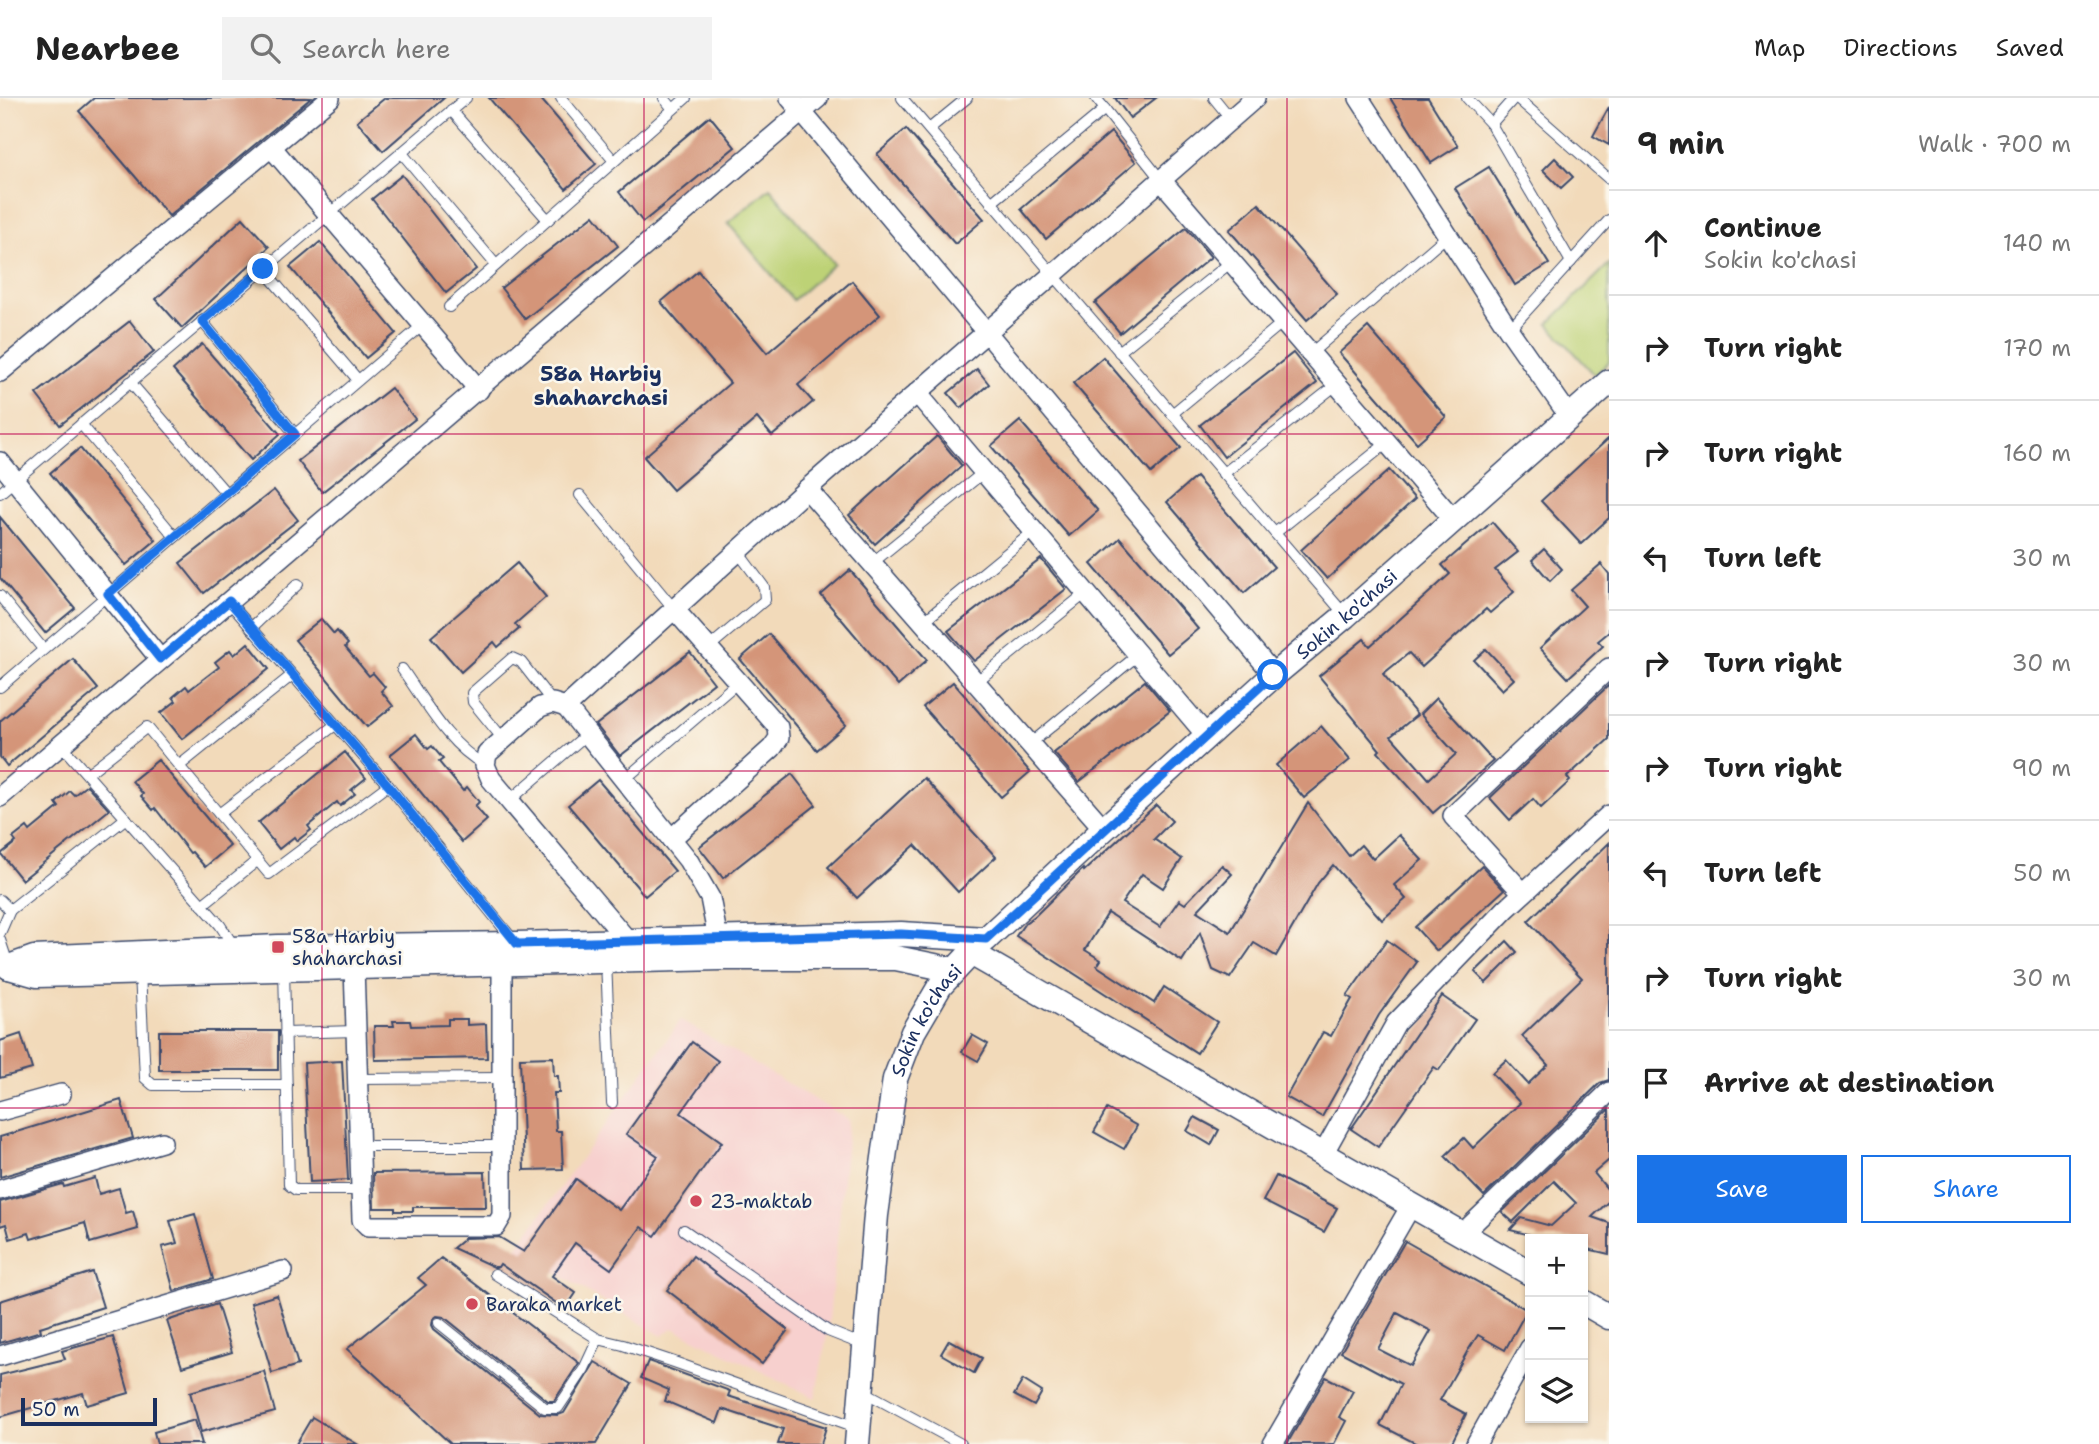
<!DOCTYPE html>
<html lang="en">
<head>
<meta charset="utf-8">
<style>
	body { margin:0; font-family:"Shantell Sans",sans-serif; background:#f2f2f2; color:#222 }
	.controls { position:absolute; right:21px; bottom:21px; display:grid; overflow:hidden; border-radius:0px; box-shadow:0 2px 5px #0004 }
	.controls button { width:63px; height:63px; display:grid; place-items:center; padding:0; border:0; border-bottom:2px solid #e0e0e0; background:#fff; color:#222; font:35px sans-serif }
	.scale { position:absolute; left:21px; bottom:18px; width:136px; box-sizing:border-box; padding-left:7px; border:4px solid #1b2f5e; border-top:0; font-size:19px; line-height:24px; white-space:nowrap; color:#1b2f5e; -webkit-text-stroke:5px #fbf7ec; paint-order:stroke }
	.stop { position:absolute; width:21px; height:21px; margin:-16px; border:5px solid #1a73e8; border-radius:50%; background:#fff }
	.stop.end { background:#1a73e8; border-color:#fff; box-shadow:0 2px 7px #0008 }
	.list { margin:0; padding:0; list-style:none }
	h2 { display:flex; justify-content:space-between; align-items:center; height:91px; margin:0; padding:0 28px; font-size:30px }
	h2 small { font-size:23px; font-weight:400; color:#767676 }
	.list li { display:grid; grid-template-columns:46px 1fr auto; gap:21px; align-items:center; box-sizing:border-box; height:105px; padding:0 28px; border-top:2px solid #e0e0e0 }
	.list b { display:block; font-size:26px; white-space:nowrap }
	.list p { margin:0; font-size:23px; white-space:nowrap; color:#767676 }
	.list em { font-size:23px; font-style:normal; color:#767676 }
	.actions { display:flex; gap:14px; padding:21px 28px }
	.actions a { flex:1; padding:16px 0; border:2px solid #1a73e8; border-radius:0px; text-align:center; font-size:24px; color:#1a73e8 }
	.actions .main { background:#1a73e8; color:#fff }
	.icon { flex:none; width:38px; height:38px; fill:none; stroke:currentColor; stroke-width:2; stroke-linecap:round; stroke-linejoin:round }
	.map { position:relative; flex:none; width:1609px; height:1346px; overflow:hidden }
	header { display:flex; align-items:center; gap:42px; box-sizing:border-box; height:98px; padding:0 35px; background:#fff; border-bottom:2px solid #e0e0e0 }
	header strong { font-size:33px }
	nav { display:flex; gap:38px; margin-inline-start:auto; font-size:24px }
	.search { width:490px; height:63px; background:#f2f2f2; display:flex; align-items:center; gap:18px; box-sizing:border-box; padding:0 24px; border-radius:0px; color:#767676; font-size:26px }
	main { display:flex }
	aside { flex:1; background:#fff }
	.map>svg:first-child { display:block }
	.built { fill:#f7d0ce }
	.green { fill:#bdd276; stroke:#6c806a; stroke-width:2 }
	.building { fill:#d49579; fill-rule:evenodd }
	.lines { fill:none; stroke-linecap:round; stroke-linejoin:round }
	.service-casing { stroke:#3b496c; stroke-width:12 }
	.minor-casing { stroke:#3b496c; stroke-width:22 }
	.tertiary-casing { stroke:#3b496c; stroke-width:27 }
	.service { stroke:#fff; stroke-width:10 }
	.minor { stroke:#fff; stroke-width:19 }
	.tertiary { stroke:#fff; stroke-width:24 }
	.route { stroke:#1a73e8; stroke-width:9 }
	.grid { fill:none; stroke:#c2185b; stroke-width:2; stroke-opacity:0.55 }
	.poi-dot { fill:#d1495b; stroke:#fbf7ec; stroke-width:2.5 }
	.labels { text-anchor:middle; stroke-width:5; stroke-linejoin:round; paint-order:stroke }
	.street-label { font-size:19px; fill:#1b2f5e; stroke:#fbf7ec }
	.poi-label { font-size:19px; fill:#1b2f5e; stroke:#fbf7ec; text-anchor:start }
	.neighbourhood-label { font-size:21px; font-weight:bold; fill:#1b2f5e; stroke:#fbf7ec }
</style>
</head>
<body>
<header>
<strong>Nearbee</strong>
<div class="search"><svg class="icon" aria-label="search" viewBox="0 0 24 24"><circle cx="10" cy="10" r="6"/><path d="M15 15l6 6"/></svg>Search here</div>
<nav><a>Map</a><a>Directions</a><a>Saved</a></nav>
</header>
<main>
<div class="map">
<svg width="1609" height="1346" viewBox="0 0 1609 1346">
	<rect width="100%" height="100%" fill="#fbf7ec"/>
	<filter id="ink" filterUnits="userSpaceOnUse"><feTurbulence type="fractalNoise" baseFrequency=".0143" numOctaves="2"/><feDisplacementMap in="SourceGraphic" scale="14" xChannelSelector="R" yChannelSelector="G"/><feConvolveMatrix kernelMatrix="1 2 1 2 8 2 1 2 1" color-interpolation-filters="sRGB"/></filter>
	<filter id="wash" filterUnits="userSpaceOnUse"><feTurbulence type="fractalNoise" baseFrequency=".00686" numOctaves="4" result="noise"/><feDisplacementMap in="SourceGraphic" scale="28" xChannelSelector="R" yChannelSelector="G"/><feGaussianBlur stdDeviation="1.57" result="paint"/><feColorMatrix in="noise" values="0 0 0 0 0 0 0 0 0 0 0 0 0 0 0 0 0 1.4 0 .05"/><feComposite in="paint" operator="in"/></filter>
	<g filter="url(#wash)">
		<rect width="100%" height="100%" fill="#f2daba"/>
		<path class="built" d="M681,922L849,1022L828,1233L815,1300L673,1230L662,1238L516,1151Z"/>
		<g class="green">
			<path d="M770,90L834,166L793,202L728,125Z"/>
			<path d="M1609,166V264L1595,277L1548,226Z"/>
		</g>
		<g id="blocks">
			<g class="building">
				<path d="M94,0H311L169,118L79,13Z"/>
				<path d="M385,0H444L383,53L357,23Z"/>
				<path d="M489,0H540L596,66L566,91Z"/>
				<path d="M1115,0H1156L1130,20Z"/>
				<path d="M1390,0H1428L1458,48L1431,65Z"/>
				<path d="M1609,9V47L1593,38Z"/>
				<path d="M710,18L735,49L643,124L619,94Z"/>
				<path d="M906,31L984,121L955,146L877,56Z"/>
				<path d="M1111,34L1136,64L1046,141L1021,111Z"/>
				<path d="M1555,60L1573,79L1561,90L1543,72Z"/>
				<path d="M1489,69L1549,166L1515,187L1455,90Z"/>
				<path d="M402,77L476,171L446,195L372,101Z"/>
				<path d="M1259,106L1337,196L1307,222L1229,132Z"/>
				<path d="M594,117L618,148L525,221L501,190Z"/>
				<path d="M243,120L269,149L182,230L156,201Z"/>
				<path d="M1186,130L1211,159L1120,235L1095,205Z"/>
				<path d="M320,144L396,235L366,260L290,169Z"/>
				<path d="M698,173L767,255L852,183L880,217L798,287L813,304L772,338L757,320L673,392L644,359L730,285L661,204Z"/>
				<path d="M130,223L154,254L60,327L36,296Z"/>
				<path d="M1368,229L1446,319L1417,345L1339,255Z"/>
				<path d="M202,246L280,336L251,362L173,272Z"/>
				<path d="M1293,255L1317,285L1224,359L1200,327Z"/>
				<path d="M1103,259L1181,350L1151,375L1073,285Z"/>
				<path d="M977,271L989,286L961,310L948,295Z"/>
				<path d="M391,290L415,321L322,394L298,363Z"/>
				<path d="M1020,323L1098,413L1069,438L991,348Z"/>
				<path d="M937,338L962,368L875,446L849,417Z"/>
				<path d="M1609,340V420L1581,446L1541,403Z"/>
				<path d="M80,350L156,442L126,467L50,375Z"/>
				<path d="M1389,372L1415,401L1327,481L1301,452Z"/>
				<path d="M1196,379L1274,469L1244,495L1167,404Z"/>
				<path d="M274,392L298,422L204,495L180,465Z"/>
				<path d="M0,419L75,510L45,535L0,480Z"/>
				<path d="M1492,424L1518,454L1495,472L1514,494L1490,515L1486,511L1422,569L1409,555L1383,576L1417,617L1391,638L1429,681L1456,656L1420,616L1436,600L1493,663L1433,715L1378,654L1380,652L1319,578L1364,541L1370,548L1450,476L1442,467Z"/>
				<path d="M1120,440L1198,531L1168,556L1091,466Z"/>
				<path d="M1544,451L1562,471L1550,483L1532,462Z"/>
				<path d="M1041,461L1066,491L974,563L948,533Z"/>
				<path d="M517,465L546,499L515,526L519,531L498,549L494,544L461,574L431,539Z"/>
				<path d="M1601,466L1609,476V534L1598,543L1603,548L1568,580L1540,550L1585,508L1571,492Z"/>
				<path d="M850,472L927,562L898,588L821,497Z"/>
				<path d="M321,521L334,536L337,533L348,546L345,549L369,578L373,575L385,589L381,593L393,608L367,629L295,542Z"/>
				<path d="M769,536L846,627L817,652L740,561Z"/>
				<path d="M248,545L269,571L182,641L161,615L176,603L173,599L186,588L189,592L219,569L215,564L230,552L234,557Z"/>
				<path d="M1486,551L1514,581L1502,592L1474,562Z"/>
				<path d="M690,554L714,585L620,658L596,627Z"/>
				<path d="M73,561L98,591L7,668L0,659V623Z"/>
				<path d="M1145,583L1170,613L1079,684L1054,655Z"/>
				<path d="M953,584L1030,674L1001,699L923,609Z"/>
				<path d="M1609,587V641L1567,679L1570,683L1541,710L1533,701L1510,722L1490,700Z"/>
				<path d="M1321,628L1350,662L1304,700L1276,667Z"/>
				<path d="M416,636L428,651L432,648L443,661L439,664L463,693L467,689L479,704L475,708L487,722L462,744L390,657Z"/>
				<path d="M345,654L366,680L351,692L355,696L340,708L337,704L308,728L311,732L297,743L294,739L279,751L258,725Z"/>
				<path d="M158,662L230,748L205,769L192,754L190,755L155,710L153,712L141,698L143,696L132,683Z"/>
				<path d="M792,676L816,707L723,780L699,749Z"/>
				<path d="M924,680L996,759L958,794L915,747L857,800L828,769Z"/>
				<path d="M598,682L675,773L645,798L568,707Z"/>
				<path d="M87,687L109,712L22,782L1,756L16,744L13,740L27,729L30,733L59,709L56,705L70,693L74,697Z"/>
				<path d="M1308,705L1349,758L1361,747L1373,761L1399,737L1422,762L1394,787L1406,801L1382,822L1333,767L1318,785L1276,858L1254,845L1230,880L1213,872L1200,835L1182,863L1108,815L1085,852L1101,862L1097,868L1154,905L1164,889L1217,924L1197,955L1016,838L1025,825L1035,818L1083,771L1084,773L1156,707L1172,723L1154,741L1182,761L1163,790L1142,776L1122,805L1160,829L1179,802L1185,806L1222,767L1232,776L1197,813L1230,834Z"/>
				<path d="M1609,745V982L1600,985L1484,1098L1445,1058L1464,1040L1473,1050L1520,1005L1492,975L1506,962L1528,986L1548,967L1522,938L1582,880L1528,823Z"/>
				<path d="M1482,768L1504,792L1437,853L1415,829Z"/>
				<path d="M1387,842L1417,864L1379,917L1322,1019L1286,999L1323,934L1331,938L1352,901L1347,898Z"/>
				<path d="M1507,843L1517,854L1486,885L1475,874Z"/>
				<path d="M1442,898L1475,921L1439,972L1434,969L1378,1049L1351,1031Z"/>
				<path d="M448,921H467V927L486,926L487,960L375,962L374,928H394L393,923H410L411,928L448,927Z"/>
				<rect x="159" y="933" width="119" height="39"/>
				<path d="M21,936L32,971L0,980V943Z"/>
				<path d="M972,937L988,946L978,963L962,954Z"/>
				<path d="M692,944L718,963L681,1015L722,1044L655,1138L641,1129L611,1171L575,1145L552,1178L576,1195L565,1211L500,1166L498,1169H494L453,1150L465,1140L499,1139L524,1154L576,1081L619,1112L658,1058L626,1036Z"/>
				<path d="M553,959L554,978H558L559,995H554L556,1033H561L563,1071L524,1072L520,960Z"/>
				<path d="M342,963L348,1082L310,1084L304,965Z"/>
				<path d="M121,1002L133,1040L0,1079V1039Z"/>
				<path d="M1107,1011L1137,1028L1124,1051L1094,1034Z"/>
				<path d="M1609,1011V1062L1594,1075L1609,1093V1103L1592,1119L1609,1125V1156L1583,1150V1141H1537L1539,1139L1510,1132L1521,1120L1551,1128L1576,1105L1554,1083L1513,1124L1502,1114Z"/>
				<path d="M1195,1019L1219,1032L1211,1047L1187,1033Z"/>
				<path d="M485,1074L486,1109H413V1113H395V1110H374L373,1075Z"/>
				<path d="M1276,1078L1337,1110L1324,1134L1263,1103Z"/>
				<path d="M95,1080L99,1096L119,1090L126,1115L133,1113L138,1131L90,1145L85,1125L31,1141L29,1135L10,1141L6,1126L0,1128V1104L63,1086L64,1089Z"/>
				<path d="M195,1116L213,1181L174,1193L162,1149L177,1145L170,1123Z"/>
				<path d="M1405,1143L1527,1212L1505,1252L1478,1237L1467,1254L1440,1302L1466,1316L1451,1346H1417L1380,1327L1401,1286L1341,1254ZM1397,1215L1431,1233L1411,1268L1378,1251Z"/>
				<path d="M693,1158L788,1232L762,1266L667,1192Z"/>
				<path d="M441,1160L579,1265L554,1303H548L444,1219L437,1218L433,1221L432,1227L434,1231L540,1316L558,1317L564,1315L595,1264L632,1286L596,1346H451L347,1251L426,1187L418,1180Z"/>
				<path d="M92,1174L103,1209L40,1229L41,1233L0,1245V1203Z"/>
				<path d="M277,1197L298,1267L272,1275L251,1205Z"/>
				<path d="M217,1206L232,1254L182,1269L167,1223Z"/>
				<path d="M113,1239L129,1295L87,1307L83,1295L0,1319V1277L65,1261L62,1253Z"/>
				<path d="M949,1242L982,1260L974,1275L941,1256Z"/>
				<path d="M648,1263L730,1293L728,1298L826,1329L821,1346H778L783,1331L722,1311L717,1325L665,1303L669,1292L641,1280Z"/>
				<path d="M264,1273L275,1314L201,1334L190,1294Z"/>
				<path d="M1326,1279L1353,1293L1339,1319L1346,1323L1334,1346H1287Z"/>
				<path d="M1023,1282L1042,1294L1034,1308L1014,1297Z"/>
				<path d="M312,1319L357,1346H296Z"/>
				<path d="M195,1322L202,1346H157L154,1334Z"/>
			</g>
		</g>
	</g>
	<g filter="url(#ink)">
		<use href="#blocks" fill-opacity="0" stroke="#3b496c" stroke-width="2"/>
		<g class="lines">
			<g class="service-casing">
				<g id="service">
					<path d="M561,0L614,63"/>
					<path d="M664,0L673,11"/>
					<path d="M902,0L1345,517"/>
					<path d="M1096,0L1161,82"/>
					<path d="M1214,0L1231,21"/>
					<path d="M1467,0L1491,26L1571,164"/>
					<path d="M1517,0L1609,81"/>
					<path d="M451,12L548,122"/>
					<path d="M1491,26L1514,0"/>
					<path d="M929,31L967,0"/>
					<path d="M401,54L496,167"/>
					<path d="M991,105L1105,11"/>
					<path d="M263,171L358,282"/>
					<path d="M449,209L686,0"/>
					<path d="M202,223L295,336"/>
					<path d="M1509,232L1609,122"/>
					<path d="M1119,254L1230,165"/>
					<path d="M1310,256L1448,137"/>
					<path d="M130,284L226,395"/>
					<path d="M1172,316L1282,225"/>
					<path d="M81,326L175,439"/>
					<path d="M1223,376L1336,287"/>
					<path d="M0,395L466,0"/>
					<path d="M580,397L674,511"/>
					<path d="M1275,435L1387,345"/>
					<path d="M872,465L984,374"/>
					<path d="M0,498L43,551"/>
					<path d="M228,503L388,687L514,843"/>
					<path d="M923,524L1034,433"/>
					<path d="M251,530L298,486"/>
					<path d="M708,550L765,502L764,489L738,454"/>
					<path d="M402,571C426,605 448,647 485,667"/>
					<path d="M291,578L179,668L269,776L388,687"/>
					<path d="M976,584L1087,494"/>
					<path d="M0,589L424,226"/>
					<path d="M503,641L473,604L472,595L512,560L521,564L553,605"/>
					<path d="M1030,646L1139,556"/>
					<path d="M61,647L220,827L235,850"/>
					<path d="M87,676L147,629L179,668"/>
					<path d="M624,682L738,584"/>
					<path d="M509,703L587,636"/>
					<path d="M219,716L335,627"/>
					<path d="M0,802L10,812L126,720"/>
					<path d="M202,807L258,762"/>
					<path d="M0,835L10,812"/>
					<path d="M0,842L9,869"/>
					<path d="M606,863L612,1005"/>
					<path d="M284,870L289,1087L296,1092H361"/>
					<path d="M140,874L145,980L153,987H287"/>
					<path d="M285,935L356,933"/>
					<path d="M357,981L502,980"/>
					<path d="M359,1048H502"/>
					<path d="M684,1132L828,1233L866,1248"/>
					<path d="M495,1176L598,1241L623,1247L674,1264L859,1330"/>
					<path d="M439,1225L545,1310H558L584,1271L598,1241"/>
					<path d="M863,1293L961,1346"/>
				</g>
			</g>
			<g class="minor-casing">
				<g id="minor">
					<path d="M790,0L1274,577"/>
					<path d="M1359,0L1509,232L1569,318"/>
					<path d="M272,50L479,292"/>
					<path d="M1161,82L1453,421"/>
					<path d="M0,274L330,0"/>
					<path d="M917,295L1207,638"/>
					<path d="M0,364L160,561"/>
					<path d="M807,391L1104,731"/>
					<path d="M566,609L553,605L540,609L487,656L485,667L491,681L628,843"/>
					<path d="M0,699L818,0"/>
					<path d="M671,741L772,650L779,640L778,629L674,511"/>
					<path d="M1523,795L1453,718L1609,570"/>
					<path d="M718,841L710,800L688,762L566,609L807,391L1255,0"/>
					<path d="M354,868L362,1122L368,1128H496L502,1118V865"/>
					<path d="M0,1013L61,996"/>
					<path d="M1323,1056L1396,925L1506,811L1609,717"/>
					<path d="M0,1092L162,1044"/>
					<path d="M1462,1136L1609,994"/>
					<path d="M0,1258L283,1173"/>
					<path d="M1273,1346L1412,1106"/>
					<path d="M1476,1346L1530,1250"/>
				</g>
			</g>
			<g class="tertiary-casing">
				<g id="tertiary">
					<path d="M971,855L1530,1175"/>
					<path d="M9,869L34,860L278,849L517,846L901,836L986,841"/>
					<path d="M9,869L37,877L721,860H896L954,872"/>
					<path d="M1583,1204L1609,1219"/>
					<path id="s1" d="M857,1346L876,1117L895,981L913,934L940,888L971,855L1104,731L1274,577L1345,518L1609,284"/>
				</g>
			</g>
			<use href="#service" class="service"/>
			<use href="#minor" class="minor"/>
			<use href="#tertiary" class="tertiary"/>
		</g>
	</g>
	<g class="lines" filter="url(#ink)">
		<path class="route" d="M263,171L202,223L295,336L108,496L160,561L229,503L388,687L517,846L901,836L986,841L1273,577"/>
	</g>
	<path class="grid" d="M322,0V1346M644,0V1346M965,0V1346M1287,0V1346M0,336H1609M0,673H1609M0,1010H1609"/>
	<g class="poi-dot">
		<rect x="271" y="842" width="14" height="14" rx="3.5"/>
		<circle cx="696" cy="1103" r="7"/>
		<circle cx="472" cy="1206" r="7"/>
	</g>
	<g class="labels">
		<g class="street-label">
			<text dy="7" stroke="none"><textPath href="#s1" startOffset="1022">Sokin ko'chasi</textPath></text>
			<text dy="7" stroke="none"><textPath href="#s1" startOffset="434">Sokin ko'chasi</textPath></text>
		</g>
		<g class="poi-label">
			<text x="292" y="845">58a Harbiy<tspan x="292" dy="22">shaharchasi</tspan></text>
			<text x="710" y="1110">23-maktab</text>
			<text x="486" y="1213">Baraka market</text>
		</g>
		<g class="neighbourhood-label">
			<text x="601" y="283">58a Harbiy<tspan x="601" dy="24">shaharchasi</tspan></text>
		</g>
	</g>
</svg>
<div class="controls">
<button>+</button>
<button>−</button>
<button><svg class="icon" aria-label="layers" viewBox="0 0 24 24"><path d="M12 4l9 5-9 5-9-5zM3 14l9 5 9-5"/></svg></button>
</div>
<div class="scale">50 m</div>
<div class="stop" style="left:1273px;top:577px"></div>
<div class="stop end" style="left:263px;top:171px"></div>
</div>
<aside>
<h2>9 min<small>Walk · 700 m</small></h2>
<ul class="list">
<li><svg class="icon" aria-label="ahead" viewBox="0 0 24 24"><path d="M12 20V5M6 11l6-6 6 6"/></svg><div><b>Continue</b><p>Sokin ko'chasi</p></div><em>140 m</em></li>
<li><svg class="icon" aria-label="right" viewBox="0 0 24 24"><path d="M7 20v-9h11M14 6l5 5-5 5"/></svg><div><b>Turn right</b></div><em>170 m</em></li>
<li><svg class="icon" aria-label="right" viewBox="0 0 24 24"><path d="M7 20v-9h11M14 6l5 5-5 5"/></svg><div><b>Turn right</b></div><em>160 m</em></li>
<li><svg class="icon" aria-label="left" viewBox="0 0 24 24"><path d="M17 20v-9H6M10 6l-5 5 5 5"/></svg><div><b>Turn left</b></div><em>30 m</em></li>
<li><svg class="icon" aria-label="right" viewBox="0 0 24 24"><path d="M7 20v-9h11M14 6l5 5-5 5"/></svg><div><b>Turn right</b></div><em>30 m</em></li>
<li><svg class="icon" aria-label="right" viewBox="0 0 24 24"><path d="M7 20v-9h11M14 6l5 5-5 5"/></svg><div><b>Turn right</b></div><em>90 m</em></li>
<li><svg class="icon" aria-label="left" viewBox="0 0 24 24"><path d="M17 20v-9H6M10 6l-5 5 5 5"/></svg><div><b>Turn left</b></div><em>50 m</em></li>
<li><svg class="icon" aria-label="right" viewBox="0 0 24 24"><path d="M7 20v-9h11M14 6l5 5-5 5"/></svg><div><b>Turn right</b></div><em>30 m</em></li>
<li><svg class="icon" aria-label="arrive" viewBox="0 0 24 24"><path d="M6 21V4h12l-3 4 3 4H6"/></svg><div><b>Arrive at destination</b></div></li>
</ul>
<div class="actions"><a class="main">Save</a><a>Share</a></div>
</aside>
</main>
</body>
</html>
